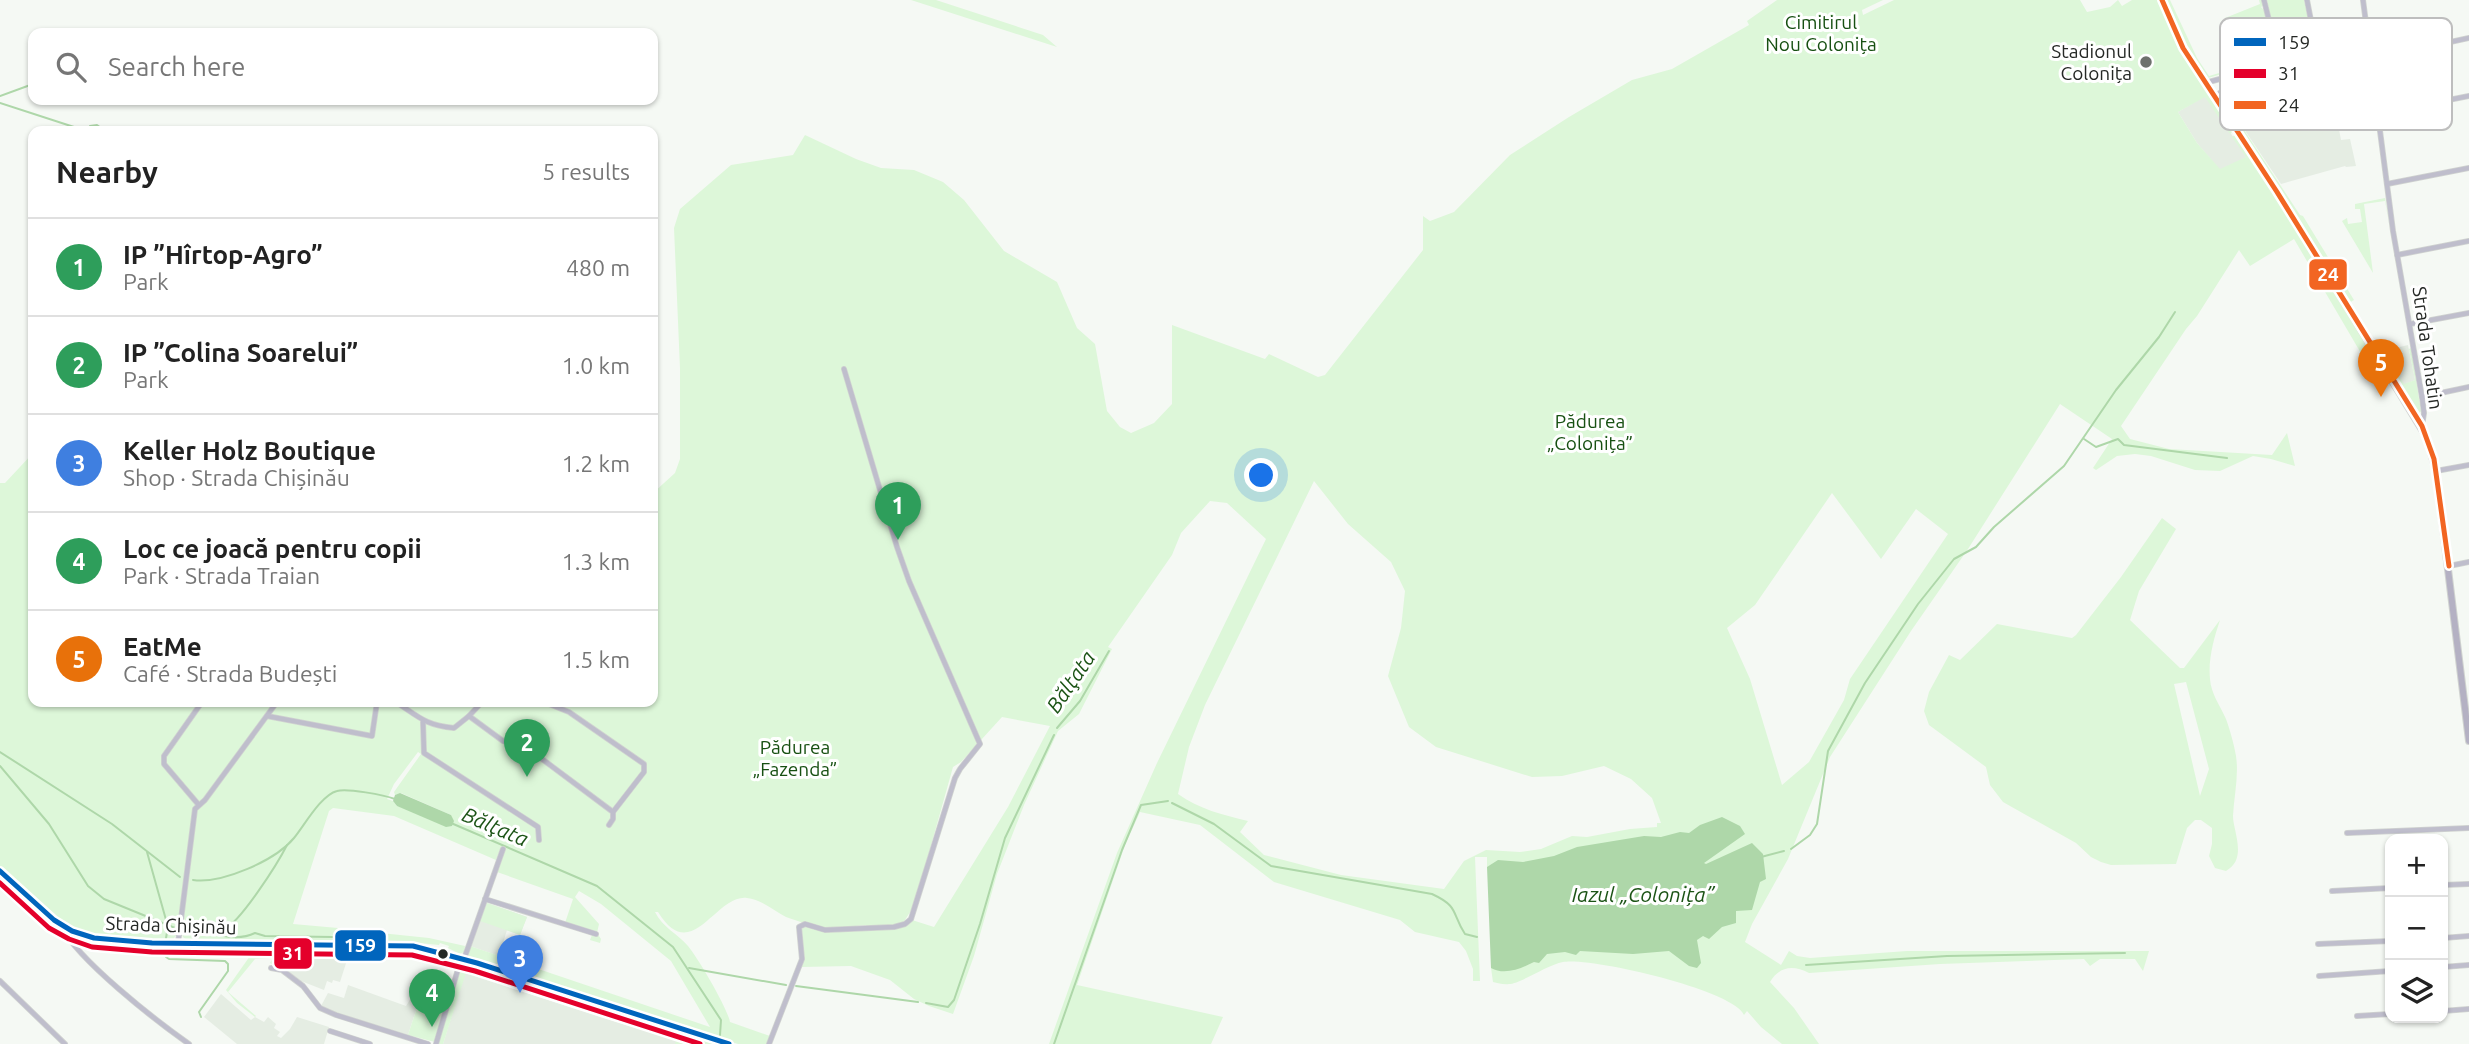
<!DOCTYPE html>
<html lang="en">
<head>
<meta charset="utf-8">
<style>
	body { margin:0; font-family:Ubuntu,sans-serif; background:#f2f2f2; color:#222 }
	.controls { position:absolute; right:21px; bottom:21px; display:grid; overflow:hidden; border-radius:14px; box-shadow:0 2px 5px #0004 }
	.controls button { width:63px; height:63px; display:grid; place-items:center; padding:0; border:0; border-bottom:2px solid #e0e0e0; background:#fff; color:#222; font:35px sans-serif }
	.you { position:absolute; left:1262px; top:476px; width:24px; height:24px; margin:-18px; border:5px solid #fff; border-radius:50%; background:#1a73e8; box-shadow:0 0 0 10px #1a73e833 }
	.badge { display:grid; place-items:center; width:46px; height:46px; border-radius:50%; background:#6e716d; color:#fff; font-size:23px; font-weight:700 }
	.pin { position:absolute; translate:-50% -58px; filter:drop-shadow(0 2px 4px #0008) }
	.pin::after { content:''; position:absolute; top:37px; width:24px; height:21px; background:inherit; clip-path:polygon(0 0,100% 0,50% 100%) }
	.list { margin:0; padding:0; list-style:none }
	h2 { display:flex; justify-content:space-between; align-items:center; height:91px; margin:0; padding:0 28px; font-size:30px }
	h2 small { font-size:23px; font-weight:400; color:#767676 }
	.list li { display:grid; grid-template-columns:46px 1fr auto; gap:21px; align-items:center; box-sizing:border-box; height:98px; padding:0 28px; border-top:2px solid #e0e0e0 }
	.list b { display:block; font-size:26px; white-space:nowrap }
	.list p { margin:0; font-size:23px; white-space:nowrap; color:#767676 }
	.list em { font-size:23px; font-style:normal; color:#767676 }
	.icon { flex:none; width:38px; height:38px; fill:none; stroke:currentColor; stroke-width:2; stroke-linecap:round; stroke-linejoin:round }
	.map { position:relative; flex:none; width:2469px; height:1044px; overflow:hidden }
	.search { position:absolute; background:#fff; box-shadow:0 2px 5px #0004; left:28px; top:28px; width:630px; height:77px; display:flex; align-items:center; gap:18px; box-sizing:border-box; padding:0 24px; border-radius:14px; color:#767676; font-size:26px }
	.panel { position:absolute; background:#fff; box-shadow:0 2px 5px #0004; left:28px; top:126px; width:630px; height:581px; border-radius:14px }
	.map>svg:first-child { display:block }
	.built { fill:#e5ede3 }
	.green { fill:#ddf7d9; fill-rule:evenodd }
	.water { fill:#aed7a9 }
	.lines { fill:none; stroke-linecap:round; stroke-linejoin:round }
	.stream { stroke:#aed7a9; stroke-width:2 }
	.street-casing { stroke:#d0d3d0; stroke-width:6 }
	.secondary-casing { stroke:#d0d3d0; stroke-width:8 }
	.street { stroke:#bfbecc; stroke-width:4.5 }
	.secondary { stroke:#b4b1c3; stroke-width:6 }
	.bus-1-casing { stroke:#fff; stroke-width:10 }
	.bus-2-casing { stroke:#fff; stroke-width:10 }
	.bus-3-casing { stroke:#fff; stroke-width:10 }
	.bus-1 { stroke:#0065bd; stroke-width:5 }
	.bus-2 { stroke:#e4002b; stroke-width:5 }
	.bus-3 { stroke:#f26522; stroke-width:5 }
	.poi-dot { fill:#6e716d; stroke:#fff; stroke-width:2.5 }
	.bus-dot { fill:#252825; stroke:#fff; stroke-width:2.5 }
	.labels { text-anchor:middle; stroke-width:6; stroke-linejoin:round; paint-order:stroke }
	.park-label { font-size:19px; fill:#175012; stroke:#fff }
	.poi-label { font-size:19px; fill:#252825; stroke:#fff; text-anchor:end }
	.street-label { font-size:19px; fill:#252825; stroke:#fff }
	.water-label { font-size:21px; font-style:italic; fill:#1c5416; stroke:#fff }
	.key { fill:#fff; stroke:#bebebe; stroke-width:2 }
	.key-label { font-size:19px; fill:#252825 }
	.line-badge { stroke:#fff; stroke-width:2.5 }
	.badge-label { font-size:19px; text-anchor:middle; font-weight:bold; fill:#fff }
</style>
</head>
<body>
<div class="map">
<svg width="2469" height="1044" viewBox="0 0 2469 1044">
	<rect width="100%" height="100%" fill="#f5f9f4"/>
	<g class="built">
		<path d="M2325,56L2341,140L2350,139L2356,166L2346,167L2345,166L2281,184L2223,98L2251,76Z"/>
		<path d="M2205,96L2247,157L2220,170L2197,143L2178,112Z"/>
		<path d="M2408,345L2415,380L2404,385L2383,351Z"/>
		<path d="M487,903L527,917L520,935L507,930L499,956L470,946Z"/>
		<path d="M332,955L348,957L340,982L333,980L332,983L327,981L324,990L301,981L288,971L284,957Z"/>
		<path d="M465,973L600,1017L688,1044H443Z"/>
		<path d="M431,974L454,980L448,1000L427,997L425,994Z"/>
		<path d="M417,981L425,983L408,1035L334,1012L321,1006L328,993L344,998L348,985L406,1006L413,995Z"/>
		<path d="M221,994L251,1020L255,1017L264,1022L268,1017L276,1024L274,1028L280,1032L277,1036L281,1038L290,1029L297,1017L329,1027L324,1044H237L204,1017Z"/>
	</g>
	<g class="green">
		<path d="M911,0H936L1043,35L1057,47Z"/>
		<path d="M1777,0H1883L1862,10L1863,15L1894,0H2080L2087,12L2110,7L2118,0L2122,6L2132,0H2159L2178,47L2234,130L2230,134L2205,97L2178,112L2197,143L2220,169L2246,157L2232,137L2236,134L2384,371L2382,389L2294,239L2250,266L2239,250L2197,316L2186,329L2121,426L2130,439L2169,449L2272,455L2287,433L2295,466L2271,459L2253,456L2220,471L2195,470L2151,456L2135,454L2117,456L2096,470L2093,468L2112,439L2060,404L1968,549L1911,631L1830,757L1788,859L1752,924L1745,942L1781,965L1789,951L1797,956L1810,958L1907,951H2149L2143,971L2135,959H2100L2090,966L2084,959L1940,964L1809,973C1793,965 1780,966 1770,982L1794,1008L1819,1044H1782L1761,1027L1747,1011L1744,1015C1734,990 1591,957 1563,962C1547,965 1520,984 1509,984C1504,985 1498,983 1493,982L1491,968L1514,965L1554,871L1487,867V857H1475L1480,981H1473V969L1466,951L1459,942L1415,932L1400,920L1274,882L1200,825L1140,812L1125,845L1077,985L1223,1017L1211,1044H1049L1117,853L1157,763L1266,539L1227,503L1210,501L1181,533L1172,555L1108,647L1112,649L1079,714L1058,731L1024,805L997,874L974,956L953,1014L929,1006L914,999L890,980L851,966L801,967L803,959L801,930L806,926L825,932L894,929L900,928L912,920L934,927L1008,807L1050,726L1002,717L961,762L953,767L914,906L903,923L893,926C881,926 868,925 855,926C845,927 833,931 823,928C811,925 797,921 786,917C774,911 761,899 747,898C715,894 692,967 658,912H655C663,928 677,933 688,946C698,958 728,1009 730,1022L770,1036L767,1044H738L467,957L470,946L710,1027L671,961L601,904L579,891L575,897L599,924L597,933L601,939L600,943L590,940L592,935L596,936L565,923L573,899L497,872L505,849L501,847L496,860L394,816L333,808L329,811L293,924L338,928L336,938L332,941H188L183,937L181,928L193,847H188L177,934L172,941C137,940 97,941 66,923C42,909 21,886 0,867V483H5L33,453V702H653V493L675,473L680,459V368L674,228L680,209L731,165L793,155L805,135L856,159L881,168L914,170L943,182L964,200L1004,251L1057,282L1077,328L1095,344L1107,411L1120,427L1131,433L1154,423L1172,404V325L1265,359L1269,354L1318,377L1325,375L1423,250V216L1430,221L1454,212L1510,155L1569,117L1632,80L1672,69L1749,25L1747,21ZM1314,481L1348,524L1391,562L1405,591L1401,628L1388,676L1409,727L1436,747L1532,777L1562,776L1604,766L1631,779L1652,798L1661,823H1657V827L1630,829L1587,837L1572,836L1541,849L1520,852L1486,850L1464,861L1444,889L1341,875L1264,855L1240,832L1248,821C1223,815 1199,809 1178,794L1189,747L1205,705ZM1832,493L1881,559L1916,509L1948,534L1850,679L1844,700L1809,762L1782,785L1750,679L1727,628L1755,605ZM418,752L421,754L394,792L395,795L401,793L451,815L397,806L393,801L387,799L394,784Z"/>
		<path d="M2165,0H2170L2197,58L2209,76L2274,57L2266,28L2234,40L2225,18L2260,4L2259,0H2262L2264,5L2261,7L2265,11L2268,24L2266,25L2269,27L2275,58L2205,79L2177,32Z"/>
		<path d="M2267,0H2304L2310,27L2280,35L2279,32L2274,34Z"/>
		<path d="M2275,65L2276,69L2251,76L2223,98L2300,215L2303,216L2354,300L2349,303L2281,191L2220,100V95L2249,72Z"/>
		<path d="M2385,198L2390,229L2385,201L2364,204L2373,273L2342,221L2347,218L2348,224L2362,222L2360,209H2355V204Z"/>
		<path d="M2411,348L2421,411L2418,415L2395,377L2398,375L2404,384L2415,380L2409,349Z"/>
		<path d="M2162,518L2176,529L2139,591L2130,620L2180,668H2184L2220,620C2214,638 2208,659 2210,679C2211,694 2220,705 2226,719C2230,730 2234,744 2236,756C2239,776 2234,796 2233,816C2233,831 2248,859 2226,871L2215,868L2209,856L2212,844V828L2201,820H2195L2187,828L2176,864L2111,865L2101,862L2091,857L2076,843L2003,802L1990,785L1986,767L1929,725L1924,711L1929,692L1949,655L1960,660L1997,624L2072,638L2076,635L2121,577ZM2186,682L2209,769L2200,796L2174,684Z"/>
		<path d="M487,903L527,917L520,935L480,921Z"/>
		<path d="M342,929L429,938L465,946L464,952L460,954L448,948L449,946L440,943L439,945L399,941L343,940L340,938Z"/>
		<path d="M70,933L114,944L249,946L252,950L248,957L118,953L72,941Z"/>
		<path d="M257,946H319L320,956L285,957L288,971L270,963L273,958L255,959L228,992L256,1016L255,1017L237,1003L226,990Z"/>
		<path d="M339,946L412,948L455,960L457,965L456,970L410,957H348V951H340Z"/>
		<path d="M467,963L508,977L509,981L526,987L525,992L466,973L443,1044H437L462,965Z"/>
		<path d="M425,983L428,984L425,994L427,997L448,1000L435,1042L408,1035Z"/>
		<path d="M627,1015L719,1044H675L676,1040L623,1024Z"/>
	</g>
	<g class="water">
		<path d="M400,793L451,815L454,821L452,826L446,827L397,806L393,801L395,795Z"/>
		<path d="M1722,817L1740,826L1745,834L1704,863L1706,864L1752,843L1763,854L1766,879L1760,882L1752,910L1736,911V923L1722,927L1709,939L1703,936L1697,940L1701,963L1697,968L1689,966L1669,951L1633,954L1580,951L1576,955L1565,952L1547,954L1539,963L1534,962C1522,968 1505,976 1491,968L1487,867L1498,860L1523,862L1554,856L1577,847L1644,836L1661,837L1680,832L1689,833L1700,825Z"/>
	</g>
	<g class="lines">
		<g class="stream">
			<path d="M0,96L33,84"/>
			<path d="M0,103L74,127H82"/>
			<path d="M90,126L97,125L105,131"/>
			<path d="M2084,439L2096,447L2118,439L2124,445L2227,458"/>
			<path d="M1057,728L1080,701L1109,651"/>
			<path d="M0,752L112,824L180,877"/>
			<path d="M0,766L49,824L88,886L104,899L175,928"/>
			<path d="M1172,803L1214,824L1271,866L1432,894C1460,907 1451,913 1465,934L1477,937"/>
			<path d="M451,823L597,886L673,947L721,1020L720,1035"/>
			<path d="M1791,849L1810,835L1817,824L1828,751L1865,683L1918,604L1954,559L1976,547L1994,527L2064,466L2116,390L2159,337L2175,312"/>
			<path d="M147,852L168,927L166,938"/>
			<path d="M1761,857L1784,851"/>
			<path d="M193,880C221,884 275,861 294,838C304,826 321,795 337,791C347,788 384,795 395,799"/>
			<path d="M184,930C196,932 211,935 223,930C240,923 278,863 287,845"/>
			<path d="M214,933C226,938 243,939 255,933L265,936L333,937"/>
			<path d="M166,948V957L169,959L225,961L228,964V971L199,1012L201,1017"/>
			<path d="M1806,965L1947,956L2125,953"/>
			<path d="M689,968L786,985"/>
			<path d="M796,986L918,1002"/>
			<path d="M926,1003L948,1007L954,1000L980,924L1005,838L1054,735"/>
			<path d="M1054,1044L1122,850L1141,805L1168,801"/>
		</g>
		<g class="street-casing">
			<g id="street">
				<path d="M2264,0L2279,61"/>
				<path d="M2307,0L2317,52"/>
				<path d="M2363,0L2393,231L2422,397L2424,413L2422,426"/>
				<path d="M2372,59L2469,38"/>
				<path d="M2205,83L2368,39"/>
				<path d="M2215,97L2244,73"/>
				<path d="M2378,114L2469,96"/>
				<path d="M2387,184L2469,168"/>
				<path d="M2397,255L2469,241"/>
				<path d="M2410,324L2469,313"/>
				<path d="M2422,397L2469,387"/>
				<path d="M2436,471L2469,465"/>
				<path d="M2449,566L2469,562"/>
				<path d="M396,702C419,717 425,725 454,728L469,716L503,741L530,750L613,812V819L609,825"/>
				<path d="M544,702L569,712L644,764V772L613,812"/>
				<path d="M267,716L372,736L377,702"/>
				<path d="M469,716L482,702"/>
				<path d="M423,722L424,753L538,827L539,840"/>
				<path d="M198,804L164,764V756L202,702"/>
				<path d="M2347,833L2469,828"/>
				<path d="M2443,885L2469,884"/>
				<path d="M2332,891L2390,888"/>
				<path d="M485,899L596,934"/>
				<path d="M61,926C78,960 155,1020 189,1044"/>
				<path d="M2443,938L2469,936"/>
				<path d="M178,943L195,809L205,800L277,702"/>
				<path d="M2318,944L2390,941"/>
				<path d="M464,959L503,849"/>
				<path d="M2443,967L2469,965"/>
				<path d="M271,968L282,970L303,986L320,1008L336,1015L428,1044"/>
				<path d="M2319,976L2390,971"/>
				<path d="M0,981L65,1044"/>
				<path d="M2443,1011L2469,1009"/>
				<path d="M2357,1016L2390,1014"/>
				<path d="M330,1031L370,1044"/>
				<path d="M436,1044L461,959"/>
				<path d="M769,1044L802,959L799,927L805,924L825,930L894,927L905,924L911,919L955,778L960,769L980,744L909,581L897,547L844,369"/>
			</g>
		</g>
		<g class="secondary-casing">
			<g id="secondary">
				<path d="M2162,0L2183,48L2277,192L2427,438L2436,471L2469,741"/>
				<path d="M0,871C20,889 39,912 62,926C88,942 122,942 152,943L413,946L477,963L729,1044"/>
			</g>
		</g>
		<use href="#street" class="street"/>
		<use href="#secondary" class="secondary"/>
		<g class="bus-1-casing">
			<path id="bus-1" d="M0,871L54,920L72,931L94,938L152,943L413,946L477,963L729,1044"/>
		</g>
		<g class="bus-2-casing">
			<path id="bus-2" d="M0,883L49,928L69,939L92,947L152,952L412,955L475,971L700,1044"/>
		</g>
		<g class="bus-3-casing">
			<path id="bus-3" d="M2162,0L2183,48L2277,192L2422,426L2434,459L2449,566"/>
		</g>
		<use href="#bus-1" class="bus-1"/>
		<use href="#bus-2" class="bus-2"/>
		<use href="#bus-3" class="bus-3"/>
	</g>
	<circle class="poi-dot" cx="2146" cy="62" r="7"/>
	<circle class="bus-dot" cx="443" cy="954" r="6"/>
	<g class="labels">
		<g class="park-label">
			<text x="1821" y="29">Cimitirul<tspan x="1821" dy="22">Nou Colonița</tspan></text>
			<text x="1590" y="428">Pădurea<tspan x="1590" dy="22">„Colonița”</tspan></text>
			<text x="795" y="754">Pădurea<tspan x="795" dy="22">„Fazenda”</tspan></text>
		</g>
		<g class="poi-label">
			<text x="2132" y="58">Stadionul<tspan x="2132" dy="22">Colonița</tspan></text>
		</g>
		<g class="street-label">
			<text transform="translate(2428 348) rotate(82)" y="7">Strada Tohatin</text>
			<text transform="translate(171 925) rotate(2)" y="7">Strada Chișinău</text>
		</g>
		<g class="water-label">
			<text transform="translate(1071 682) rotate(-56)" y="7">Bălţata</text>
			<text transform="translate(495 827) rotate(23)" y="7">Bălţata</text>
			<text x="1643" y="902">Iazul „Colonița”</text>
		</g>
	</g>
	<rect x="2220" y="18" width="232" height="112" rx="10" class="key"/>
	<rect x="2234" y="38" width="32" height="8" fill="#0065bd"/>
	<rect x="2234" y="69" width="32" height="9" fill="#e4002b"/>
	<rect x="2234" y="101" width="32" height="8" fill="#f26522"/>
	<g class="key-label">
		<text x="2278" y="49">159</text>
		<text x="2278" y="80">31</text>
		<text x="2278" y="112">24</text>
	</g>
	<g class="line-badge">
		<rect x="2308" y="258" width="40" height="33" rx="7" fill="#f26522"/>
		<rect x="334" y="929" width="53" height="33" rx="7" fill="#0065bd"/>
		<rect x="273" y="937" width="40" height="33" rx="7" fill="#e4002b"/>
	</g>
	<g class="badge-label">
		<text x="2328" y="281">24</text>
		<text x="360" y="952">159</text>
		<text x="293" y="960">31</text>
	</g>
</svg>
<div class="controls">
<button>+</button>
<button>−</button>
<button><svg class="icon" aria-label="layers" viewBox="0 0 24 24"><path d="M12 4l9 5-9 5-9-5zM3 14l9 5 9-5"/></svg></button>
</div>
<div class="you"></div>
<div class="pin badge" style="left:898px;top:540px;background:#2e9e5b">1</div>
<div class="pin badge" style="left:527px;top:777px;background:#2e9e5b">2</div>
<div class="pin badge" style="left:520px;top:993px;background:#3f7fe0">3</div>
<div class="pin badge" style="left:432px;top:1027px;background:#2e9e5b">4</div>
<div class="pin badge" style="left:2381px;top:397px;background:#e8710a">5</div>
<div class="search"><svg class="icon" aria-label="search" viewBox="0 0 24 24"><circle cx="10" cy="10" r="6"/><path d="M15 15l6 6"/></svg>Search here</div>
<section class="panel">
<h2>Nearby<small>5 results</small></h2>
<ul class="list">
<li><span class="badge" style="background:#2e9e5b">1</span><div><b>IP ”Hîrtop-Agro”</b><p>Park</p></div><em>480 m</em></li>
<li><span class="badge" style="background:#2e9e5b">2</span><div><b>IP ”Colina Soarelui”</b><p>Park</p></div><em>1.0 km</em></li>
<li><span class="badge" style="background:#3f7fe0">3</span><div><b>Keller Holz Boutique</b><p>Shop · Strada Chișinău</p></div><em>1.2 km</em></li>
<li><span class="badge" style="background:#2e9e5b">4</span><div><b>Loc ce joacă pentru copii</b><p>Park · Strada Traian</p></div><em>1.3 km</em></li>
<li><span class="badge" style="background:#e8710a">5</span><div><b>EatMe</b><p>Café · Strada Budești</p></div><em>1.5 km</em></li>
</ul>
</section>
</div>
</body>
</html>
